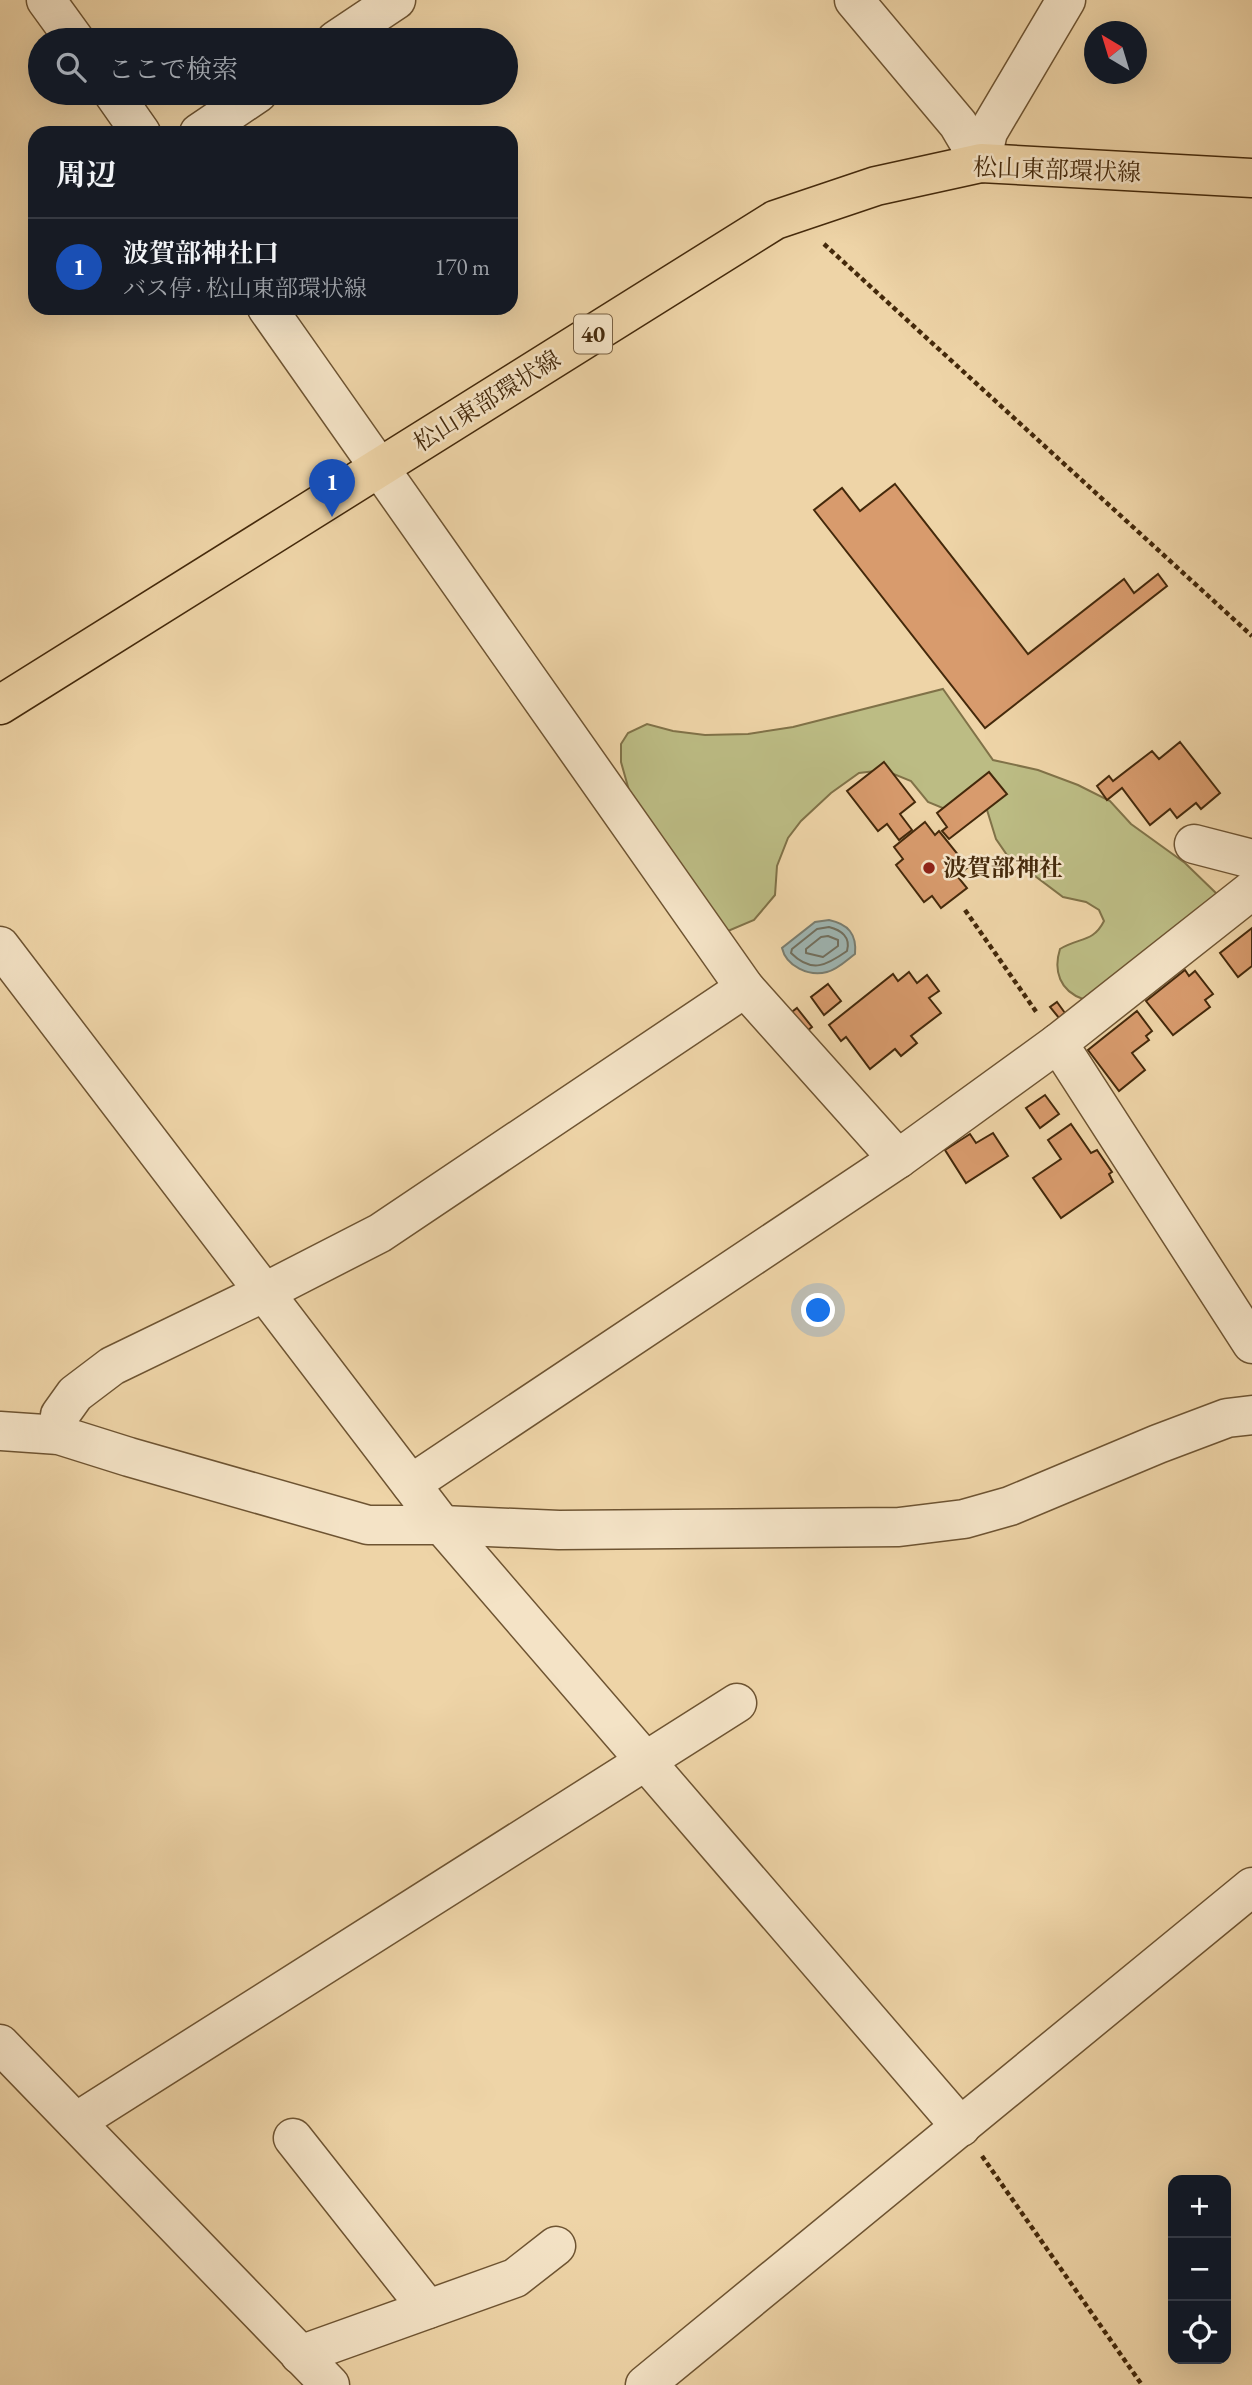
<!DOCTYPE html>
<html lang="ja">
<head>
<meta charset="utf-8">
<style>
	body { margin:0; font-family:"EB Garamond","Noto Serif JP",serif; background:#20242c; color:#f1f3f6 }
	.controls { position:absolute; right:21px; bottom:21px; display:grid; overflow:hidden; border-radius:14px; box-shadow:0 7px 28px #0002 }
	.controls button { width:63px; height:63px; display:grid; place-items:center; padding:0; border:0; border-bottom:2px solid #363941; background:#171b24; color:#f1f3f6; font:35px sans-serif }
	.compass { position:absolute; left:1084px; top:21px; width:63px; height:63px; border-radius:50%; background:#171b24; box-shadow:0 7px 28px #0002; rotate:322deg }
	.you { position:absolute; left:819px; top:1311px; width:24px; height:24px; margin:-18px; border:5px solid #fff; border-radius:50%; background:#1a73e8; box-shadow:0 0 0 10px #1a73e833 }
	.badge { display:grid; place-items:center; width:46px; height:46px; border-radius:50%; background:#c59692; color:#fff; font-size:23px; font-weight:700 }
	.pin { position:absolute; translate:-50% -58px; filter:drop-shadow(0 2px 4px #0008) }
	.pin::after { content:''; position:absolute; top:37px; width:24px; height:21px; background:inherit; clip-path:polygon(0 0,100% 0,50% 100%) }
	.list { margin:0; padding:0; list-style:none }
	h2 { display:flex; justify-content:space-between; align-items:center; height:91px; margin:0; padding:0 28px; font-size:30px }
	h2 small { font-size:23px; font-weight:400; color:#9ea1a6 }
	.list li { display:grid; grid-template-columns:46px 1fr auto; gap:21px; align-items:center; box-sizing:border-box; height:98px; padding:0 28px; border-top:2px solid #363941 }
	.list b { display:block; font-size:26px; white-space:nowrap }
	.list p { margin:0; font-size:23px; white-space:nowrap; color:#9ea1a6 }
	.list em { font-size:23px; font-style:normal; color:#9ea1a6 }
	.icon { flex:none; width:38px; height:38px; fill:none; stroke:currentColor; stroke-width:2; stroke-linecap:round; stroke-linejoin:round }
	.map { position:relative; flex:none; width:1252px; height:2385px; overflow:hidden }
	.search { position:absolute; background:#171b24; box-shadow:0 7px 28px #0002; left:28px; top:28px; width:490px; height:77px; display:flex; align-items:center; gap:18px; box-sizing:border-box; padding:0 24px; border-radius:38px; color:#9ea1a6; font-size:26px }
	.panel { position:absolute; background:#171b24; box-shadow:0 7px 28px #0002; left:28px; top:126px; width:490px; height:189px; border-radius:21px }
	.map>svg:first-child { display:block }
	.green { fill:#bcbc84; stroke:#807248; stroke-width:2 }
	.water { fill:#9eb5b2; stroke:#7a7d6f; stroke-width:2 }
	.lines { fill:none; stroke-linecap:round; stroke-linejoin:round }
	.shore { stroke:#716f5e; stroke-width:2 }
	.building { fill:#d89b6d; stroke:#44290b; stroke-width:2 }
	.minor-casing { stroke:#6e5432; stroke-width:41 }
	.major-casing { stroke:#44290b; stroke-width:41 }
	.path { stroke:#44290b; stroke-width:4.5; stroke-dasharray:5 3.5; stroke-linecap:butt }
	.minor { stroke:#f4e3c6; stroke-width:38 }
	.major { stroke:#eed4a7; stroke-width:38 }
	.poi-dot { fill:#8f2418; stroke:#f4e3c6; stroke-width:2.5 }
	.labels { text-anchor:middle; stroke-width:5; stroke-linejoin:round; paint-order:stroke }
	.shield { fill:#f4e3c6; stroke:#796143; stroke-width:2 }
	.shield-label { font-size:23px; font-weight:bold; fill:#44290b }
	.street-label { font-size:24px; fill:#44290b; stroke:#f4e3c6 }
	.poi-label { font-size:24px; font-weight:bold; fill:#44290b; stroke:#f4e3c6; text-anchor:start }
</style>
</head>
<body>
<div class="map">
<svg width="1252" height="2385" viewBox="0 0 1252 2385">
	<rect width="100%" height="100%" fill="#eed4a7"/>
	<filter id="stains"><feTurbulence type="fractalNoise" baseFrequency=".00286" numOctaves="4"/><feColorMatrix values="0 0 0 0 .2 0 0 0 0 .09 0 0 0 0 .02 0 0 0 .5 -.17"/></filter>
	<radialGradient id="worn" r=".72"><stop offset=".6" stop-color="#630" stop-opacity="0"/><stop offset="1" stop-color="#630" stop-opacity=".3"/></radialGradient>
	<path class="green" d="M943,689L993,760L1038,770L1078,785L1110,801L1131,824L1185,863L1219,896L1083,999C1060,991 1053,971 1060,949C1079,937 1093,943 1104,921L1099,910L1086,902L1063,897L1007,855L996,839L987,810L977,804L945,809L928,802L911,781L884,770L859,773L831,793L801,821L788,838L777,866L775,895L754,920L728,931L632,801L621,762V744L628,733L647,724L673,731L705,735L748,734L793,727Z"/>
	<path class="water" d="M829,920C848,924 857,934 855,954C847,960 837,970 827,972C809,977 786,966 782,948L815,922Z"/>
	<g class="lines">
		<g class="shore">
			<path d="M829,927C841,930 851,937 847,951C827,965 812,974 791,953L792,949L817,929Z"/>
			<path d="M828,936L838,940V946L823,957L806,953V949L821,937Z"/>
		</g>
	</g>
	<g class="building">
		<path d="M895,484L1028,654L1124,579L1134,593L1158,574L1167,586L985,728L814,510L842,488L860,511Z"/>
		<path d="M1180,742L1220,793L1201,809L1196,803L1177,818L1170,809L1150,825L1122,788L1107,800L1097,786L1109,776L1113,781L1152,751L1159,759Z"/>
		<path d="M884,762L915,802L900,814L912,830L899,840L887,824L878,831L847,791Z"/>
		<path d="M989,772L1007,794L949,839L942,831L947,827L937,813Z"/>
		<path d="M925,822L935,835L939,831L968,867L957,876L967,888L941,908L932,896L924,902L896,865L903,859L894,847Z"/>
		<path d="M1252,928V966L1238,977L1220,953Z"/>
		<path d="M1185,970L1189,976L1195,971L1213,994L1205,1000L1210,1007L1173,1035L1146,1001Z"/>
		<path d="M909,972L917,983L927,975L939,991L929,998L941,1013L911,1036L917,1043L901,1056L895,1049L870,1069L846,1037L841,1041L829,1025L893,974L898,981Z"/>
		<path d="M828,984L841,1001L824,1015L811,997Z"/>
		<path d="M1057,1002L1065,1013L1059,1018L1050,1007Z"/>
		<path d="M797,1008L812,1027L799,1037L784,1018Z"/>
		<path d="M1137,1011L1152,1031L1146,1036L1149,1040L1132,1053L1145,1070L1119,1091L1088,1050Z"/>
		<path d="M1045,1095L1059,1114L1040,1128L1026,1108Z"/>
		<path d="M1071,1124L1091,1153L1097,1150L1112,1172L1109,1174L1113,1182L1061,1218L1033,1178L1061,1159L1048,1140Z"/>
		<path d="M993,1133L1008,1156L966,1183L945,1150L970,1134L976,1143Z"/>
	</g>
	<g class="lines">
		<g class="minor-casing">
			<g id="minor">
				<path d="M46,0L75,40"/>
				<path d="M854,0L958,124L981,163"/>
				<path d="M336,40L396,0"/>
				<path d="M113,93L141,133"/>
				<path d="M199,133L258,93"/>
				<path d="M981,163L988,132L1066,0"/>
				<path d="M267,308L745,988L898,1159"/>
				<path d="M1194,844L1252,859"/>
				<path d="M0,946L442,1525L961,2127"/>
				<path d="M1058,1043L1252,1344"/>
				<path d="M0,1431L59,1435L129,1457L368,1525H442L559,1530L899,1527L964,1519L1010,1506L1158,1444L1227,1418L1252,1415"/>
				<path d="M59,1435L60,1415L75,1394L112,1366L265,1292L380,1233L745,988"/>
				<path d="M411,1484L898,1159L1058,1043L1252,890"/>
				<path d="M0,2044L330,2385"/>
				<path d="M76,2122L737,1703"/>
				<path d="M293,2138L428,2309"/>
				<path d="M300,2355L515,2278L556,2246"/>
				<path d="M645,2385L1252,1887"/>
			</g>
		</g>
		<g class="major-casing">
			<path id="major" d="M0,705L775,220L876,186L981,163L1252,178"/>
		</g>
		<g class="path">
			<path d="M824,244L1252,636"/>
			<path d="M965,910L1037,1013"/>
			<path d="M982,2156L1142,2385"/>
		</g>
		<use href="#minor" class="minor"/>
		<use href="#major" class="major"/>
	</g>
	<circle class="poi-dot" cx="929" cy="868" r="7"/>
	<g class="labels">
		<rect class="shield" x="574" y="314.5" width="38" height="39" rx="5"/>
		<g class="shield-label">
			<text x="593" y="342">40</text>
		</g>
		<g class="street-label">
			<text transform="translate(1057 170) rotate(2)" y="8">松山東部環状線</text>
			<text transform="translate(487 401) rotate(-32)" y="8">松山東部環状線</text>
		</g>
		<g class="poi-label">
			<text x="943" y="876">波賀部神社</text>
		</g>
	</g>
	<rect width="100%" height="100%" filter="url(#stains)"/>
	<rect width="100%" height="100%" fill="url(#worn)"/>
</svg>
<div class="controls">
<button>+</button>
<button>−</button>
<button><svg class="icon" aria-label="locate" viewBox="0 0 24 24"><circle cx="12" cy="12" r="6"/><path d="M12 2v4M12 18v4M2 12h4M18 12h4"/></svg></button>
</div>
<svg class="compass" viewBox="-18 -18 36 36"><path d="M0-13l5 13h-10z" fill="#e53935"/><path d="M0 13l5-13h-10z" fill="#9ea1a6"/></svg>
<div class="you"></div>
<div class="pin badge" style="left:332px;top:517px;background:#1a4fb4">1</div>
<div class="search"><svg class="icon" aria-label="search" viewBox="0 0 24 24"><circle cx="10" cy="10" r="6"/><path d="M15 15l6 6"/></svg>ここで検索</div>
<section class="panel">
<h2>周辺<small></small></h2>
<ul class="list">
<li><span class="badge" style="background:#1a4fb4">1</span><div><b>波賀部神社口</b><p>バス停 · 松山東部環状線</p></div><em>170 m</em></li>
</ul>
</section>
</div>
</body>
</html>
